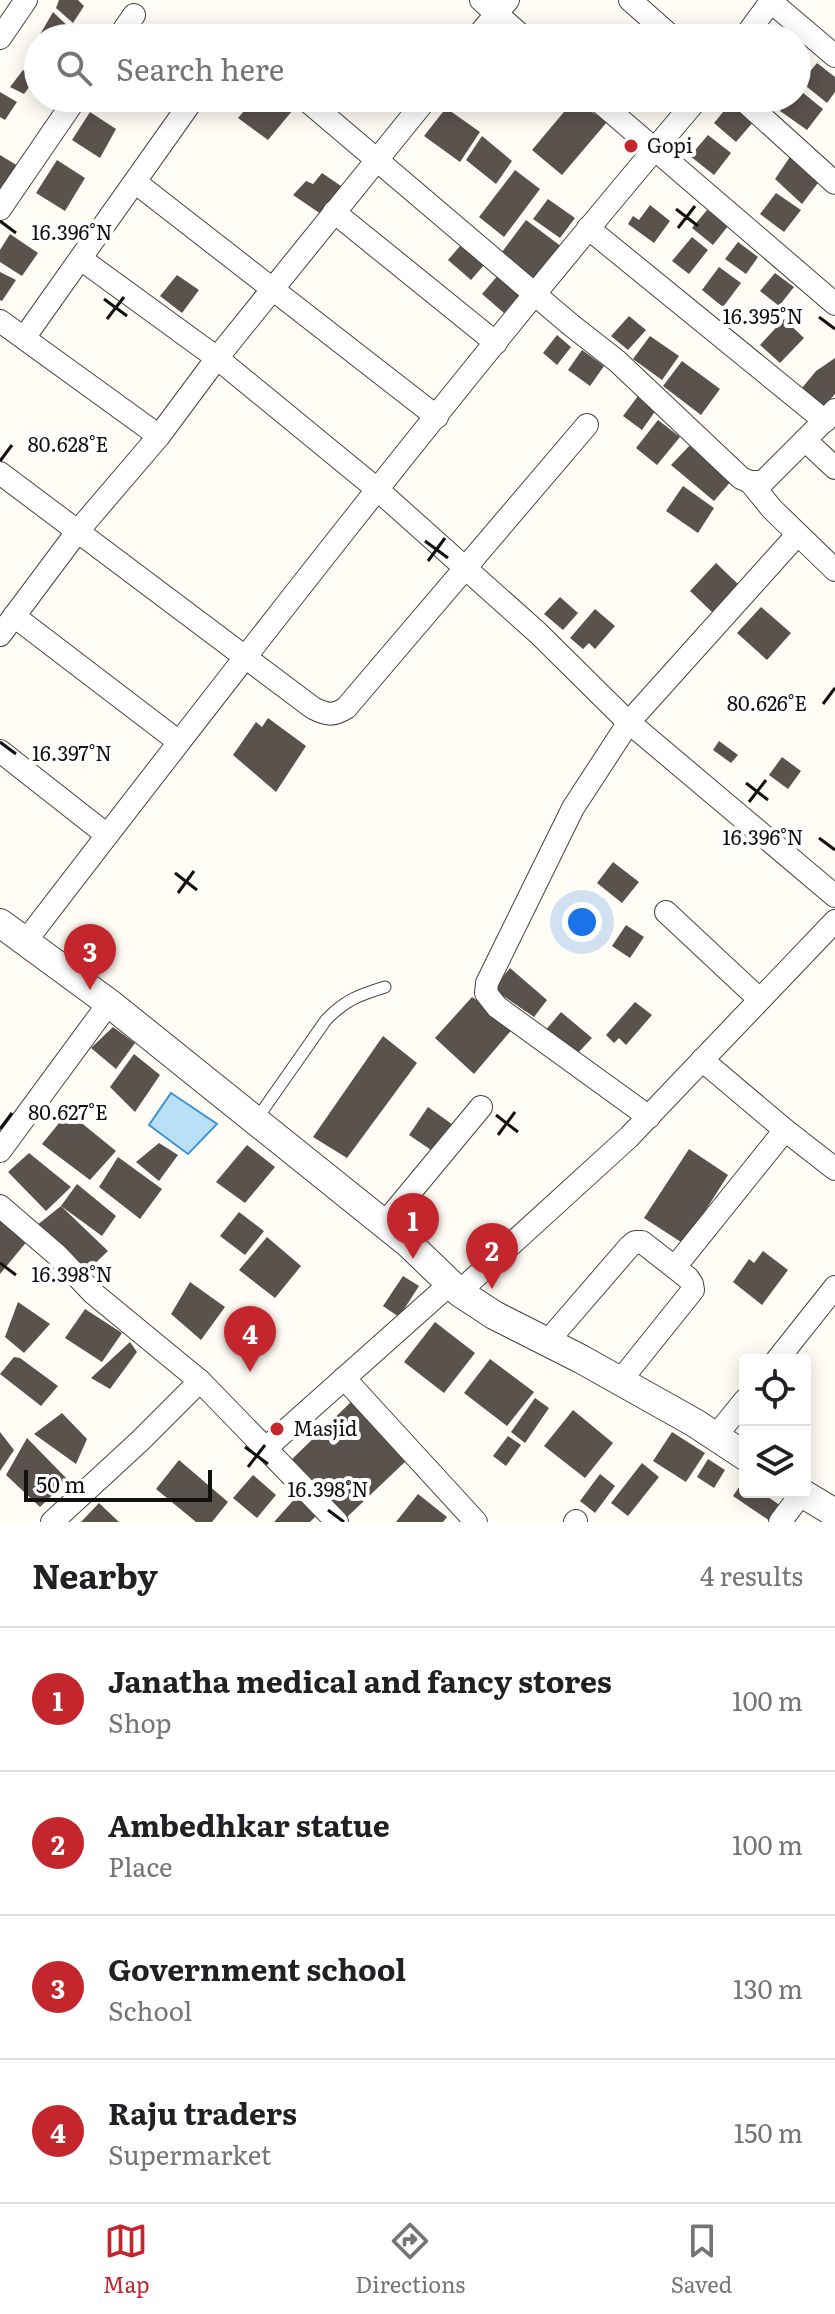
<!DOCTYPE html>
<html lang="en">
<head>
<meta charset="utf-8">
<style>
	body { margin:0; font-family:Literata,serif; background:#f6f6f6; color:#202124 }
	.controls { position:absolute; right:24px; bottom:24px; display:grid; overflow:hidden; border-radius:8px; box-shadow:0 4px 20px #0003 }
	.controls button { width:72px; height:72px; display:grid; place-items:center; padding:0; border:0; border-bottom:2px solid #e0e0e0; background:#fff; color:#202124; font:40px sans-serif }
	.scale { position:absolute; left:24px; bottom:20px; width:188px; box-sizing:border-box; padding-left:8px; border:4px solid #111; border-top:0; font-size:22px; line-height:28px; white-space:nowrap; color:#111; -webkit-text-stroke:6px #fff; paint-order:stroke }
	.you { position:absolute; left:582px; top:922px; width:28px; height:28px; margin:-20px; border:6px solid #fff; border-radius:50%; background:#1a73e8; box-shadow:0 0 0 12px #1a73e833 }
	.badge { display:grid; place-items:center; width:52px; height:52px; border-radius:50%; background:#c4262e; color:#fff; font-size:26px; font-weight:700 }
	.pin { position:absolute; translate:-50% -66px; filter:drop-shadow(0 2px 4px #0008) }
	.pin::after { content:''; position:absolute; top:42px; width:28px; height:24px; background:inherit; clip-path:polygon(0 0,100% 0,50% 100%) }
	.list { margin:0; padding:0; list-style:none }
	h2 { display:flex; justify-content:space-between; align-items:center; height:104px; margin:0; padding:0 32px; font-size:34px }
	h2 small { font-size:26px; font-weight:400; color:#757577 }
	.list li { display:grid; grid-template-columns:52px 1fr auto; gap:24px; align-items:center; box-sizing:border-box; height:144px; padding:0 32px; border-top:2px solid #e0e0e0 }
	.list b { display:block; font-size:30px; white-space:nowrap }
	.list p { margin:0; font-size:26px; white-space:nowrap; color:#757577 }
	.list em { font-size:26px; font-style:normal; color:#757577 }
	.icon { flex:none; width:44px; height:44px; fill:none; stroke:currentColor; stroke-width:2; stroke-linecap:round; stroke-linejoin:round }
	.map { position:relative; flex:none; width:835px; height:1522px; overflow:hidden }
	.search { position:absolute; background:#fff; box-shadow:0 4px 20px #0003; left:24px; right:24px; top:24px; height:88px; display:flex; align-items:center; gap:20px; box-sizing:border-box; padding:0 28px; border-radius:44px; color:#757577; font-size:30px }
	.sheet { height:680px; background:#fff }
	nav { display:flex; justify-content:space-around; align-items:center; box-sizing:border-box; height:112px; border-top:2px solid #e0e0e0; background:#fff; font-size:22px; color:#757577 }
	nav a { display:grid; justify-items:center; gap:4px }
	nav .on { color:#c4262e }
	.map>svg:first-child { display:block }
	.water { fill:#b9e0f7; stroke:#3f96cf; stroke-width:2 }
	.building { fill:#5a524d }
	.lines { fill:none; stroke-linecap:round; stroke-linejoin:round }
	.service-casing { stroke:#444; stroke-width:13 }
	.minor-casing { stroke:#444; stroke-width:24 }
	.tertiary-casing { stroke:#444; stroke-width:30 }
	.service { stroke:#fff; stroke-width:11 }
	.minor { stroke:#fff; stroke-width:22 }
	.tertiary { stroke:#fff; stroke-width:28 }
	.ticks { fill:none; stroke:#111; stroke-width:3 }
	.poi-dot { fill:#c4262e; stroke:#fff; stroke-width:3 }
	.labels { text-anchor:middle; stroke-width:8; stroke-linejoin:round; paint-order:stroke }
	.poi-label { font-size:20px; fill:#111; stroke:#fff; text-anchor:start }
	.ticks-label { font-size:20px; text-anchor:middle; fill:#111; stroke:#fff; stroke-width:8; stroke-linejoin:round; paint-order:stroke }
</style>
</head>
<body>
<div class="map">
<svg width="835" height="1522" viewBox="0 0 835 1522">
	<rect width="100%" height="100%" fill="#fffdf5"/>
	<path class="water" d="M171,1093L217,1124L188,1154L149,1125Z"/>
	<g class="building">
		<path d="M59,0H78L84,6L73,23L56,8Z"/>
		<path d="M53,12L72,30L65,38H38Z"/>
		<path d="M35,43L38,45V72L25,64Z"/>
		<path d="M817,63L835,77V92L827,103L801,82Z"/>
		<path d="M23,70L35,79L24,94L10,87Z"/>
		<path d="M797,88L823,109L807,130L780,111L790,98H797Z"/>
		<path d="M0,92L17,102L5,120L0,117Z"/>
		<path d="M255,98H288L297,105L268,140L238,118Z"/>
		<path d="M574,100L607,122L562,175L532,150Z"/>
		<path d="M733,100L754,121L736,142L714,123Z"/>
		<path d="M446,108L480,132L460,162L424,136Z"/>
		<path d="M90,112L116,129L100,158L72,140Z"/>
		<path d="M708,135L731,153L714,175L690,156Z"/>
		<path d="M482,136L512,161L496,184L466,160Z"/>
		<path d="M794,151L821,179L802,204L775,179Z"/>
		<path d="M0,155L18,166L0,194Z"/>
		<path d="M57,160L85,178L65,211L36,193Z"/>
		<path d="M515,170L540,189L504,237L479,217Z"/>
		<path d="M322,173L344,188L321,214L293,195L306,181L313,184Z"/>
		<path d="M776,193L801,210L784,232L760,214Z"/>
		<path d="M548,199L575,218L560,238L533,219Z"/>
		<path d="M650,205L670,221L654,243L628,224L633,216L639,220Z"/>
		<path d="M707,210L728,226L713,245L692,228Z"/>
		<path d="M526,220L562,247L535,284L499,256Z"/>
		<path d="M10,234L38,253L22,276L0,262V250Z"/>
		<path d="M692,237L708,250L689,274L672,261Z"/>
		<path d="M738,242L758,257L746,274L725,259Z"/>
		<path d="M460,246L484,265L471,280L448,260Z"/>
		<path d="M719,267L741,283L723,307L702,290Z"/>
		<path d="M0,272L16,280L2,301L0,300Z"/>
		<path d="M775,273L794,287L779,306L760,291Z"/>
		<path d="M499,274L521,293L504,313L482,294Z"/>
		<path d="M177,275L199,290L182,313L160,296Z"/>
		<path d="M629,316L646,330L628,350L611,336Z"/>
		<path d="M784,319L804,338L780,363L760,345Z"/>
		<path d="M557,335L571,347L557,365L543,353Z"/>
		<path d="M650,336L679,356L662,380L633,359Z"/>
		<path d="M582,350L604,366L590,386L568,370Z"/>
		<path d="M835,358V394L823,408L802,388L816,371Z"/>
		<path d="M682,361L720,389L701,415L663,386Z"/>
		<path d="M638,396L656,410L642,430L623,416Z"/>
		<path d="M658,420L680,437L657,465L636,448Z"/>
		<path d="M693,442L732,480L714,501L671,465Z"/>
		<path d="M683,486L714,508L698,533L666,511Z"/>
		<path d="M716,563L738,584L712,612L690,591Z"/>
		<path d="M560,597L578,613L563,630L544,614Z"/>
		<path d="M761,607L791,633L767,660L737,633Z"/>
		<path d="M595,609L615,626L595,649L589,643L583,649L570,638Z"/>
		<path d="M268,718L306,746L276,792L233,755L256,722L262,727Z"/>
		<path d="M719,741L738,755L731,763L713,750Z"/>
		<path d="M782,757L801,771L788,789L769,775Z"/>
		<path d="M613,862L639,882L622,903L597,883Z"/>
		<path d="M626,925L644,937L630,958L612,946Z"/>
		<path d="M510,968L547,1000L534,1017L493,989Z"/>
		<path d="M472,997L515,1026L474,1074L435,1038Z"/>
		<path d="M635,1002L652,1015L626,1045L619,1038L614,1043L606,1035Z"/>
		<path d="M561,1012L592,1038L575,1056L544,1032Z"/>
		<path d="M113,1027L135,1043L116,1069L91,1048Z"/>
		<path d="M383,1036L417,1063L347,1158L313,1137Z"/>
		<path d="M134,1054L160,1075L135,1112L110,1087Z"/>
		<path d="M428,1107L456,1127L437,1154L409,1135Z"/>
		<path d="M68,1112L116,1151L90,1180L42,1144Z"/>
		<path d="M159,1143L178,1155L159,1181L136,1162Z"/>
		<path d="M247,1145L275,1167L245,1203L216,1182Z"/>
		<path d="M689,1149L728,1175L684,1244L644,1218Z"/>
		<path d="M29,1153L71,1187L46,1211L8,1172Z"/>
		<path d="M118,1157L162,1189L140,1219L99,1187Z"/>
		<path d="M77,1184L116,1216L102,1236L61,1206Z"/>
		<path d="M61,1206L108,1251L87,1271L36,1226Z"/>
		<path d="M0,1210L33,1234L0,1274Z"/>
		<path d="M239,1212L264,1231L245,1255L220,1236Z"/>
		<path d="M267,1237L301,1266L275,1298L239,1270Z"/>
		<path d="M763,1251L788,1270L762,1305L733,1282L749,1259L754,1263Z"/>
		<path d="M403,1276L419,1286L399,1317L383,1306Z"/>
		<path d="M190,1282L225,1307L201,1340L171,1314Z"/>
		<path d="M18,1302L50,1324L24,1353L5,1337Z"/>
		<path d="M85,1309L122,1333L102,1362L65,1338Z"/>
		<path d="M435,1322L475,1353L444,1393L404,1362Z"/>
		<path d="M130,1342L137,1352L110,1389L91,1378Z"/>
		<path d="M14,1357L20,1358L58,1386L41,1406L0,1374Z"/>
		<path d="M490,1359L534,1392L507,1426L464,1393Z"/>
		<path d="M535,1398L549,1408L525,1443L511,1432Z"/>
		<path d="M351,1402L407,1460L345,1519L290,1461Z"/>
		<path d="M573,1410L613,1443L585,1478L544,1446Z"/>
		<path d="M62,1413L87,1439L76,1464L34,1434Z"/>
		<path d="M0,1432L14,1450L0,1471Z"/>
		<path d="M672,1432L705,1453L686,1482L653,1461Z"/>
		<path d="M508,1436L521,1445L506,1466L493,1456Z"/>
		<path d="M27,1438L68,1480L40,1507L6,1475Z"/>
		<path d="M708,1459L725,1470L714,1488L697,1477Z"/>
		<path d="M179,1460L228,1502L212,1522H196L156,1489Z"/>
		<path d="M642,1463L659,1477L628,1516L611,1503Z"/>
		<path d="M600,1474L615,1486L595,1513L580,1501Z"/>
		<path d="M253,1475L276,1495L257,1518L233,1498Z"/>
		<path d="M745,1478V1492H761L781,1506L770,1521L733,1496Z"/>
		<path d="M418,1494L447,1517L443,1522H396Z"/>
		<path d="M298,1495L318,1514L310,1522H274Z"/>
		<path d="M99,1503L119,1522H81Z"/>
	</g>
	<g class="lines">
		<g class="service-casing">
			<path id="service" d="M256,1120L326,1020C345,1000 359,995 385,987"/>
		</g>
		<g class="minor-casing">
			<g id="minor">
				<path d="M481,0L524,38"/>
				<path d="M630,0L673,38"/>
				<path d="M769,0L835,56"/>
				<path d="M0,38L26,0"/>
				<path d="M118,38L134,15"/>
				<path d="M476,38L508,0"/>
				<path d="M744,38L772,0"/>
				<path d="M304,98L571,325L617,361L741,478L750,482H763L835,410"/>
				<path d="M595,98L835,304"/>
				<path d="M741,98L835,183"/>
				<path d="M135,182L437,417"/>
				<path d="M0,209L76,98"/>
				<path d="M334,212L496,343"/>
				<path d="M588,228L825,421"/>
				<path d="M81,259L217,358L378,490L538,633L625,719L835,896"/>
				<path d="M0,321L159,436"/>
				<path d="M24,338L194,98"/>
				<path d="M805,440L835,468"/>
				<path d="M0,473L313,708C327,715 333,716 346,708L587,425"/>
				<path d="M750,482L772,509L835,570"/>
				<path d="M14,616L179,742"/>
				<path d="M0,635L77,532L159,436L217,358L427,98"/>
				<path d="M0,751L107,835"/>
				<path d="M666,912L759,999"/>
				<path d="M25,942C244,657 465,372 698,98"/>
				<path d="M702,1060L785,1130L835,1169"/>
				<path d="M649,1117L497,1007L486,993L487,983L573,808L629,722L797,535"/>
				<path d="M0,1151L109,1003"/>
				<path d="M0,1206L57,1255L93,1293L200,1381L337,1522"/>
				<path d="M384,1224L481,1107"/>
				<path d="M675,1267L785,1130"/>
				<path d="M459,1292L629,1137L835,921"/>
				<path d="M547,1342L629,1247L635,1242H642L688,1278L692,1284L693,1290L620,1381"/>
				<path d="M777,1360L835,1287"/>
				<path d="M344,1378L476,1522"/>
				<path d="M715,1437L745,1400"/>
				<path d="M266,1448L450,1284"/>
				<path d="M52,1522L141,1440L200,1381"/>
				<path d="M575,1522L576,1521"/>
				<path d="M780,1522L802,1493"/>
			</g>
		</g>
		<g class="tertiary-casing">
			<g id="tertiary">
				<path d="M0,923L109,1003L408,1243L459,1292L494,1315L581,1359L695,1423L745,1456"/>
				<path d="M800,1492L835,1513"/>
			</g>
		</g>
		<use href="#service" class="service"/>
		<use href="#minor" class="minor"/>
		<use href="#tertiary" class="tertiary"/>
	</g>
	<path class="ticks" d="M676,209L698,226M0,221L16,233M678,228L695,206M104,299L127,316M819,317L835,329M107,319L124,297M0,461L12,445M425,541L448,558M428,561L445,538M823,704L835,688M0,742L16,754M746,783L768,800M749,802L766,780M819,838L835,850M175,873L197,890M178,893L194,871M496,1115L518,1132M0,1129L12,1113M498,1135L515,1112M0,1263L16,1275M245,1447L268,1464M248,1467L265,1445M328,1510L344,1522"/>
	<g class="poi-dot">
		<circle cx="631" cy="146" r="8"/>
		<circle cx="277" cy="1429" r="8"/>
	</g>
	<g class="labels">
		<g class="poi-label">
			<text x="647" y="153">Gopi</text>
			<text x="293" y="1436">Masjid</text>
		</g>
	</g>
	<g class="ticks-label">
		<text x="72" y="240">16.396°N</text>
		<text x="763" y="324">16.395°N</text>
		<text x="68" y="452">80.628°E</text>
		<text x="767" y="711">80.626°E</text>
		<text x="72" y="761">16.397°N</text>
		<text x="763" y="845">16.396°N</text>
		<text x="68" y="1120">80.627°E</text>
		<text x="72" y="1282">16.398°N</text>
		<text x="328" y="1497">16.398°N</text>
	</g>
</svg>
<div class="controls">
<button><svg class="icon" aria-label="locate" viewBox="0 0 24 24"><circle cx="12" cy="12" r="6"/><path d="M12 2v4M12 18v4M2 12h4M18 12h4"/></svg></button>
<button><svg class="icon" aria-label="layers" viewBox="0 0 24 24"><path d="M12 4l9 5-9 5-9-5zM3 14l9 5 9-5"/></svg></button>
</div>
<div class="scale">50 m</div>
<div class="you"></div>
<div class="pin badge" style="left:413px;top:1259px">1</div>
<div class="pin badge" style="left:492px;top:1289px">2</div>
<div class="pin badge" style="left:90px;top:990px">3</div>
<div class="pin badge" style="left:250px;top:1372px">4</div>
<div class="search"><svg class="icon" aria-label="search" viewBox="0 0 24 24"><circle cx="10" cy="10" r="6"/><path d="M15 15l6 6"/></svg>Search here</div>
</div>
<section class="sheet">
<h2>Nearby<small>4 results</small></h2>
<ul class="list">
<li><span class="badge">1</span><div><b>Janatha medical and fancy stores</b><p>Shop</p></div><em>100 m</em></li>
<li><span class="badge">2</span><div><b>Ambedhkar statue</b><p>Place</p></div><em>100 m</em></li>
<li><span class="badge">3</span><div><b>Government school</b><p>School</p></div><em>130 m</em></li>
<li><span class="badge">4</span><div><b>Raju traders</b><p>Supermarket</p></div><em>150 m</em></li>
</ul>
</section>
<nav>
<a class="on"><svg class="icon" aria-label="map" viewBox="0 0 24 24"><path d="M3 6l6-2 6 2 6-2v14l-6 2-6-2-6 2zM9 4v14M15 6v14"/></svg>Map</a>
<a><svg class="icon" aria-label="directions" viewBox="0 0 24 24"><path d="M12 3l9 9-9 9-9-9zM9 14v-3h6M13 9l2 2-2 2"/></svg>Directions</a>
<a><svg class="icon" aria-label="saved" viewBox="0 0 24 24"><path d="M7 4h10v16l-5-4-5 4z"/></svg>Saved</a>
</nav>
</body>
</html>
